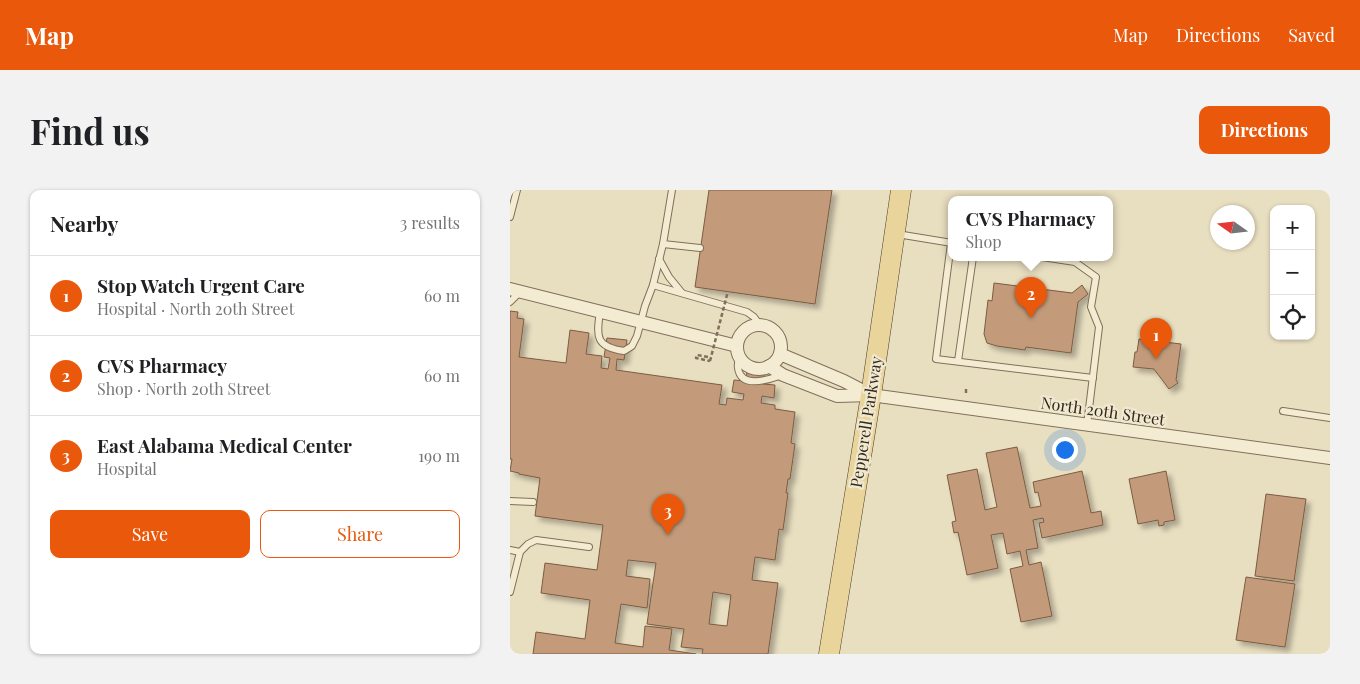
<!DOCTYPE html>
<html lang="en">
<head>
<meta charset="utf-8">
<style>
	body { margin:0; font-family:"Playfair Display",serif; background:#f2f2f2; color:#202124 }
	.controls { position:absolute; right:15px; top:15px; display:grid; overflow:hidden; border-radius:10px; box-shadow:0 1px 4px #0004 }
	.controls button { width:45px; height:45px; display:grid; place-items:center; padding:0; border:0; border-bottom:1px solid #e0e0e0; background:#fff; color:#202124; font:25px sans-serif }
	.compass { position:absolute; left:700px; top:15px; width:45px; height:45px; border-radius:50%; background:#fff; box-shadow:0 1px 4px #0004; rotate:284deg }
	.you { position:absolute; left:554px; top:259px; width:18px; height:18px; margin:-12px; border:4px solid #fff; border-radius:50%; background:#1a73e8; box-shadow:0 0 0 8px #1a73e833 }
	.badge { display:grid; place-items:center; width:32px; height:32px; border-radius:50%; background:#ea580c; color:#fff; font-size:16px; font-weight:700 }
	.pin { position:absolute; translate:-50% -41px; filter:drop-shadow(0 1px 2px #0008) }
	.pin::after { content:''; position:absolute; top:26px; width:18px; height:15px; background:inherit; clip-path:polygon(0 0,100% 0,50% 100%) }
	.popup { position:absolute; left:438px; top:6px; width:165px; height:65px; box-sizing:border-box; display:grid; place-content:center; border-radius:10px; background:#fff; filter:drop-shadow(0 1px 4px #0005); font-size:16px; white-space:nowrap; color:#757577 }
	.popup b { font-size:19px; color:#202124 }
	.popup::after { content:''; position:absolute; left:50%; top:100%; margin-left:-10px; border:10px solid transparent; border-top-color:#fff }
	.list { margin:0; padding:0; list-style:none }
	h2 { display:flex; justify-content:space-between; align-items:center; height:65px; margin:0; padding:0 20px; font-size:21px }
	h2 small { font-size:16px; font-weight:400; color:#757577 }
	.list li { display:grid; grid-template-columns:32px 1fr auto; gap:15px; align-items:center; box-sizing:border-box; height:80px; padding:0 20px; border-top:1px solid #e0e0e0 }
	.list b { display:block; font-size:19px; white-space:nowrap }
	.list p { margin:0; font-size:16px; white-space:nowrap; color:#757577 }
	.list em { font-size:16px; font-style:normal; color:#757577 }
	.actions { display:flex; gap:10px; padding:15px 20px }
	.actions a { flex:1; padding:11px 0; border:1px solid #ea580c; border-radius:10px; text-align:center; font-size:18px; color:#ea580c }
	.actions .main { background:#ea580c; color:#fff }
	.icon { flex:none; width:28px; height:28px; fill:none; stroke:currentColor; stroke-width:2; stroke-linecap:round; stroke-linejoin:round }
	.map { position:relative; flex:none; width:820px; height:464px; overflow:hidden; border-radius:10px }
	header { display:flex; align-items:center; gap:30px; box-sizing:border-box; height:70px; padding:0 25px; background:#ea580c; color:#fff }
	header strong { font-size:24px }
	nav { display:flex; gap:28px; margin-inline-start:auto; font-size:18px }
	.intro { display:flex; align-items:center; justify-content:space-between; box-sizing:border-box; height:120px; padding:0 30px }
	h1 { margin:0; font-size:35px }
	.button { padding:12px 22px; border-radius:10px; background:#ea580c; color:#fff; font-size:18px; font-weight:700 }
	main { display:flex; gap:30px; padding:0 30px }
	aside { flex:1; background:#fff; border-radius:10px; box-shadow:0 1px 4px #0004 }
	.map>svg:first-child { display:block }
	.building { fill:#c39b7a; stroke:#7c5c42; fill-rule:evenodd; filter:url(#shadow) }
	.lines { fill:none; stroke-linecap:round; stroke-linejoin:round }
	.service-casing { stroke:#80705a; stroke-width:8 }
	.minor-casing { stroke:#80705a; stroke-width:14 }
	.primary-casing { stroke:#4e3e2e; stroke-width:21 }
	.path { stroke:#80705a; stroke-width:2.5; stroke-dasharray:4 2.5; stroke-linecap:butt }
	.service { stroke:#f4ecd2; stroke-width:6 }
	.minor { stroke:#f4ecd2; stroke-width:12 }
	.primary { stroke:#e9d49b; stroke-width:20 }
	.path-bridge { stroke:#80705a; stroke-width:2.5; stroke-dasharray:4 2.5; stroke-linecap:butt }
	.labels { text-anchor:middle; stroke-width:4.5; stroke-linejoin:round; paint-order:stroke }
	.street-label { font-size:16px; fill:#31271d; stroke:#f1e9cf }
</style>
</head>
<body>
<header>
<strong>Map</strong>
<nav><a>Map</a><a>Directions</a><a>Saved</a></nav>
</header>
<div class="intro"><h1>Find us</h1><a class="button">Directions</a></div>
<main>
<aside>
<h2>Nearby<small>3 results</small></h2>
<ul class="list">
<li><span class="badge">1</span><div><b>Stop Watch Urgent Care</b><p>Hospital · North 20th Street</p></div><em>60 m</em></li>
<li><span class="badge">2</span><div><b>CVS Pharmacy</b><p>Shop · North 20th Street</p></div><em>60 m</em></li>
<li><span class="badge">3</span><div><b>East Alabama Medical Center</b><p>Hospital</p></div><em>190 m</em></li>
</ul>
<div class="actions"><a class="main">Save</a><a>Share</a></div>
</aside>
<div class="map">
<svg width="820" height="464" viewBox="0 0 820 464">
	<defs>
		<filter id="shadow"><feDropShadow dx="4.5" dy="4.5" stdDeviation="2.5" flood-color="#0004"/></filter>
	</defs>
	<rect width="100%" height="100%" fill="#e8dec0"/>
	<g class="building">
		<path d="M199,0H322L305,114L185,97Z"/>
		<path d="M484,93L562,103L572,95L578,104L568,112L561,163L516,157L515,160L487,156L477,153L474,144L478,110L482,111Z"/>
		<path d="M0,121L8,122L7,128L14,129L9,167L56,173L60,140L79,143L76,164L92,166L91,178L98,179L100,168L94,167L97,148L117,150L114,170L107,169L106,180L212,195L209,214L216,215L217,208L233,210L234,204L222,202L224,190L236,191L237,181L255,184L253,194L265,195L264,208L252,206L251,213L265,215V219L285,222L281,253L285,254L280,289H278L276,303H278L273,340L269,339L265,370L245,367L242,390L268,393L258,464H192L193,459L171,457L174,439L137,434L146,373L118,370L116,386L140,389L137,418L111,414L105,453L133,457L135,436L162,439L159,460L186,464H23L26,442L75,449L80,410L31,403L35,373L87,380L93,335L25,326L30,288L9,284V283L0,281L2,269H0ZM203,402L221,405L217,436L199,434Z"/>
		<path d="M629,149L671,154L666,190L668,193L659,199L644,179L623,177L625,162H627Z"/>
		<path d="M507,257L520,318L531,316L528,302L525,303L523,292L572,281L581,323L591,321L593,335L532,348L529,333L534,332L533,328L523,330L528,358L516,360L519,375L531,372L542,426L511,432L500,379L513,376L510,361L497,364L493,343L481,345L488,378L457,385L448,342L444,343L442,332L446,331L437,285L467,279L475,320L487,317L476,263Z"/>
		<path d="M656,281L665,330L654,332V335L649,336L648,330L628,334L619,289Z"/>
		<path d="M756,304L796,309L784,391L745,386Z"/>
		<path d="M736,387L785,394L775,457L726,450Z"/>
	</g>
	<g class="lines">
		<g class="service-casing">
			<g id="service">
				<path d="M0,27L7,0"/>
				<path d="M387,44L442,53"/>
				<path d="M441,53L426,169L583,188"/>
				<path d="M153,54L190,58"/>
				<path d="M532,67L565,72L586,87L581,117L589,137L577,235"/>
				<path d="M149,69L159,87L172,103"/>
				<path d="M143,95L237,122L244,127L249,134"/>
				<path d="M0,112L10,102"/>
				<path d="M90,122C86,147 86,157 114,161L122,156L127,146L135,116L143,95L153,54L162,0"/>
				<path d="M229,166C229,170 227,175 228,178C231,200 260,189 272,185"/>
				<path d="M448,171L463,67"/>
				<path d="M773,221L820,228"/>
				<path d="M0,311L23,312"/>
				<path d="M0,360L10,362"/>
				<path d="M0,402L10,362L18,354L26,350L79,357"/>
			</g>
		</g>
		<g class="minor-casing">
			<g id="minor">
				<path d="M0,99L227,156"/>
				<circle cx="249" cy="157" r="22"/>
				<path d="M270,164L334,191L359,204"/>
				<path d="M259,176L273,185L327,206L361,205L820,268"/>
			</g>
		</g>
		<g class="primary-casing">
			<path id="primary" d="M319,464L361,205L391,0"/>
		</g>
		<g class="path">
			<path d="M198,167L187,165L186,168L200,171"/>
			<path d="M456,203V199"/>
		</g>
		<use href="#service" class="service"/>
		<use href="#minor" class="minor"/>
		<use href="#primary" class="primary"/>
		<path class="path-bridge" d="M200,171L218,101"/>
	</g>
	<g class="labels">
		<g class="street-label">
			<text transform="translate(593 221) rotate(8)" y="6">North 20th Street</text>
			<text transform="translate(356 232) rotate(-81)" y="6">Pepperell Parkway</text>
		</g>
	</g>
</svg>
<div class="controls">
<button>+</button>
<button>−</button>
<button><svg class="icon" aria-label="locate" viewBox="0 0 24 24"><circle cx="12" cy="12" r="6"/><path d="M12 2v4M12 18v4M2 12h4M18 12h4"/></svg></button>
</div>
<svg class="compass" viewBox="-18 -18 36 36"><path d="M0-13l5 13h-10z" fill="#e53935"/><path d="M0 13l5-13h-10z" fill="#757577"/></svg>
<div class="you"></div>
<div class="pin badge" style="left:646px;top:169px">1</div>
<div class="pin badge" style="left:521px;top:128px">2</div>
<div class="popup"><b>CVS Pharmacy</b>Shop</div>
<div class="pin badge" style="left:158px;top:345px">3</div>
</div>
</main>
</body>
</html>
